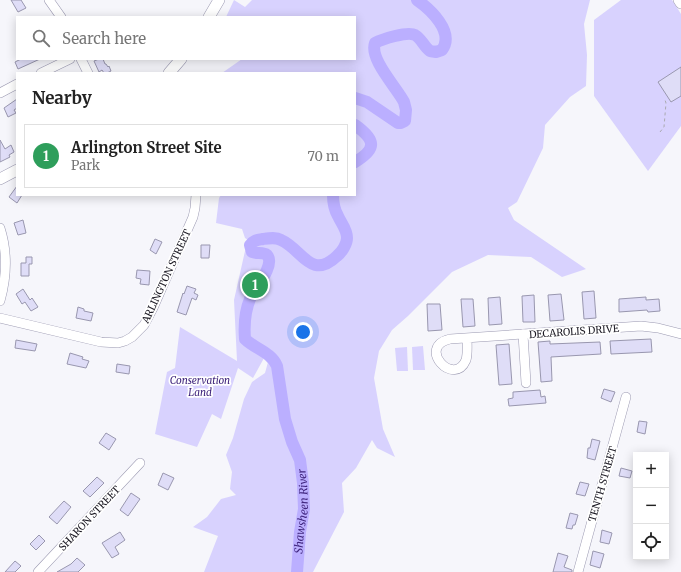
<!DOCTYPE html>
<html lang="en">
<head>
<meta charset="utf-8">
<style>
	body { margin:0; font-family:Merriweather,serif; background:#f6f6f6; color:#222 }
	.controls { position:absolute; right:12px; bottom:12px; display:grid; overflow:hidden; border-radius:0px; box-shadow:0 2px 10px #0003 }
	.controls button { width:36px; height:36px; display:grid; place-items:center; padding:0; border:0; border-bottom:1px solid #e0e0e0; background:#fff; color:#222; font:20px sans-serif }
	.you { position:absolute; left:303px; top:332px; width:14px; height:14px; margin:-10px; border:3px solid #fff; border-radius:50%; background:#1a73e8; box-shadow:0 0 0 6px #1a73e833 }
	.badge { display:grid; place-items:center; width:26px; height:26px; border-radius:50%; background:#7a6031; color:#fff; font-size:13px; font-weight:700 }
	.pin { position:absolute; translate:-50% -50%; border:2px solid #fff; box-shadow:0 1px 4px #0006 }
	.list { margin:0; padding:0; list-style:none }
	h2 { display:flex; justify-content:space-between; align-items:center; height:52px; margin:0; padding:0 16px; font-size:17px }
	h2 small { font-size:13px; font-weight:400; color:#767676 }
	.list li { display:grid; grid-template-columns:26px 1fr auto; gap:12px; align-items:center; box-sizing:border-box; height:64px; margin:0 8px 8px; padding:0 8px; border:1px solid #e0e0e0; border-radius:0px }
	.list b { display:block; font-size:15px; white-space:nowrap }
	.list p { margin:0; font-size:13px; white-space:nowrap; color:#767676 }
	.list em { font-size:13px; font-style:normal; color:#767676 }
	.icon { flex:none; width:22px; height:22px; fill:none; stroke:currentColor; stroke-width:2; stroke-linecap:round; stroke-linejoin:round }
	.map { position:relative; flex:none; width:681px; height:572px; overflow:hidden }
	.search { position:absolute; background:#fff; box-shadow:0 2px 10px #0003; left:16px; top:16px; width:340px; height:44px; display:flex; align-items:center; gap:10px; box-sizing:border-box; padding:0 14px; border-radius:0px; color:#767676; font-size:15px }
	.panel { position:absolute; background:#fff; box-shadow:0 2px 10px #0003; left:16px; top:72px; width:340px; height:124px; border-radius:0px }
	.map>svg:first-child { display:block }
	.green { fill:#d8d2fe }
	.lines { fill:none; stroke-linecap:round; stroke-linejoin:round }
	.river { stroke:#bbafff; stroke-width:12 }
	.building { fill:#dfddf7; stroke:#9997af }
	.minor-casing { stroke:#9b99b1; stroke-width:10 }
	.major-casing { stroke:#9b99b1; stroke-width:12 }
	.path { stroke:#aaaab0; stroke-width:1; stroke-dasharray:3 3; stroke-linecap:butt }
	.minor { stroke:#fff; stroke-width:9 }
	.major { stroke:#fff; stroke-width:11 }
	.labels { text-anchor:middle; stroke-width:3.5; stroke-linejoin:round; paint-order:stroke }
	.street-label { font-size:10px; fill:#1c1a24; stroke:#fff }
	.park-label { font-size:10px; font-style:italic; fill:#3a1f78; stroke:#fff }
	.water-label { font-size:11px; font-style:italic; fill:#40267f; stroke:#fff }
</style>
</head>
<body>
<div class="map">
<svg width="681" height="572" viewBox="0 0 681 572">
	<rect width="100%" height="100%" fill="#f6f6fb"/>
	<g class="green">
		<path d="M234,0L245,7L252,0H590L584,24L587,55L586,86L570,97L545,125L543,148L517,202L508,208L514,220L586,269L562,277L531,257L488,255L452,272L408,316L392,330L379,351L374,378L383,429L395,457L377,448L372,440L356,468L342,483L344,512L313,572H204L218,536L193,527L207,517L221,499L236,495L230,489L232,472L226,455L233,438L244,399L252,382L265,373L268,362L264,358L253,378L238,368L221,419L212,414L197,447L155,434L167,372L175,368L180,327L237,361L234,300L245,251L252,243L245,238L242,229L216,223L219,198L221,195H355V73H222L242,59H355V17H226Z"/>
		<path d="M621,0H672L681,14V126L648,171L594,96V20Z"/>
		<path d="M423,346L425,370H413L412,347Z"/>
		<path d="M407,347L408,371H397L395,348Z"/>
	</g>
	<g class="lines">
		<g class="river">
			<path d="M355,98L367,102L398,123H401L405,121L406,110L404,102C397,88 369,59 375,43C382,39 408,31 415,35C421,38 424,47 430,51L436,52L442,50C455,32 430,9 417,0"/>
			<path d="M355,125C376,140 377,149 355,162"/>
			<path id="s1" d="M297,572L300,532L304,509L303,483L300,460L292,442L285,419L277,366C271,352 255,349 245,339C244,326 245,311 250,299C254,290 276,265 267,255C263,252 257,254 252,252L250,245C253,240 258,240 263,239C270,238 276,237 281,240C302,249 311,281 337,256C342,252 347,244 347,238C347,229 341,223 338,216C334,209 333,202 333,195"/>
		</g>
	</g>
	<g class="building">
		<path d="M11,0H21L26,8L18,12Z"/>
		<path d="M21,59H40L18,69L15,62Z"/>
		<path d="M99,59H103L105,64H106L108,67L109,66L111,71L107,73H104L102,70L99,72L94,61Z"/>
		<path d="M681,67V96L671,102L658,82Z"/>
		<path d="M17,99V108L14,110L16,113L8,117L4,108Z"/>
		<path d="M0,140L5,149L11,145L14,152L9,155L10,157L0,162Z"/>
		<path d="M17,186V195H22L17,203L9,197Z"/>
		<path d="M23,220L26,233L18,235L14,223Z"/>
		<path d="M155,239L162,242L156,254L150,250Z"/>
		<path d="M201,245H210L209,258H201Z"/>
		<path d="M26,257H32V264H29V276H21V263H26Z"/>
		<path d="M137,270L150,271L149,285L140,284L141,279L136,278Z"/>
		<path d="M187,286L196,289L194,293L198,295L196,300L192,298L186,315L177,312L183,293L184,294Z"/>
		<path d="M23,289L30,300L32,298L38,307L31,311L25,302L22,304L16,294Z"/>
		<path d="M594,291L596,318L584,319L582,292Z"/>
		<path d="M561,294L564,320L550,321L548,295Z"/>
		<path d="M534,295L535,322H523L522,296Z"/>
		<path d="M500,297L502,324L489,325L488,298Z"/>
		<path d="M646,297V300L659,299L660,311L648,312L647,310L619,312V299Z"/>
		<path d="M461,299H473L475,326L463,327Z"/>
		<path d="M427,304H440L442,330L428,331Z"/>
		<path d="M78,307L84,309V311L93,313L91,321L76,318Z"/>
		<path d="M651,339L652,352L611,354L610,341Z"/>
		<path d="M16,340L37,344L35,351L15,348Z"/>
		<path d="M550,341V344L600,342L601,354L551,357L552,381L541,382L538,342Z"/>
		<path d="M509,344L512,384L499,385L496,345Z"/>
		<path d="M70,353L83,357L82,359L89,361L86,368L67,364Z"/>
		<path d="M117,364L130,366L129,374L116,372Z"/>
		<path d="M604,389L615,392L611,402L601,398Z"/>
		<path d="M540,390L541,397L545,396L546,403L509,406L508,399L513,398V392Z"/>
		<path d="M639,421L647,422L645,434L637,432Z"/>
		<path d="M106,433L116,439L109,450L99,443Z"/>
		<path d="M592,439L600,441L595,460L587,458L588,448H590Z"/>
		<path d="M621,468L632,471L630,478L619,476Z"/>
		<path d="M163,473L174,478L168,490L158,485Z"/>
		<path d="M97,477L104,483L90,497L83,491Z"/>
		<path d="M580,482L589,484L585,496L576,494Z"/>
		<path d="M131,493L140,499L128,516L120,510Z"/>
		<path d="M64,501L71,507L57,524L49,517Z"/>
		<path d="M570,513L578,515L575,525H573L572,529L566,528Z"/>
		<path d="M602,530L612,533L609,544L600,542Z"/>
		<path d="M120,532L125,540L115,547L119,554L112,558L102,543Z"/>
		<path d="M39,535L45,541L36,550L30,544Z"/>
		<path d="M593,551L604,554L600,568L590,565Z"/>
		<path d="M558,553L568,556L564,567L572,570V572H553Z"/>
		<path d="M77,558L85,565L78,572H57L71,564Z"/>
		<path d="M15,561L21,566L15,572H5Z"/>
	</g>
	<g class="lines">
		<g class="minor-casing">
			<g id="minor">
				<path d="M49,0L61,17"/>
				<path d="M81,59L88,73"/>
				<path d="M41,73L70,59"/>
				<path d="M0,93L17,84"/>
				<path d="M0,228C8,253 7,276 0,301"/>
				<path d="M0,318L101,342L118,343L125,341L132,337L144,325L153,308L193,217L195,208L196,195"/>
				<path d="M523,334L526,383"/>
				<path d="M467,338C467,344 468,353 466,360C454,388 416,347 450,339L641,326L658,328L681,334"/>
				<path d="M38,572L140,463"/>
				<path d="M578,572L626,397"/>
			</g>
		</g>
		<g class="major-casing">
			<g id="major">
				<path d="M679,0L681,3"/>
				<path d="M209,17L219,0"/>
				<path d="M169,73L181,59"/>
				<path d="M0,179L17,170"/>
			</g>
		</g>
		<path class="path" d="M660,132L664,127L666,103L665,100"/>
		<use href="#minor" class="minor"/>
		<use href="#major" class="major"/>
	</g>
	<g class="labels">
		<g class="street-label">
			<text transform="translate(166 276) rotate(-65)" y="4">ARLINGTON STREET</text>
			<text transform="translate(574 331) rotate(-4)" y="4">DECAROLIS DRIVE</text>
			<text transform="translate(602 484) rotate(-74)" y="4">TENTH STREET</text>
			<text transform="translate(89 518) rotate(-47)" y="4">SHARON STREET</text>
		</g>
		<g class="park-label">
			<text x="200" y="384">Conservation<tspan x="200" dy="12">Land</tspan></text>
		</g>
		<g class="water-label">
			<text dy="4" stroke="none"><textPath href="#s1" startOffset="61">Shawsheen River</textPath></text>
		</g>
	</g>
</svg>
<div class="controls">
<button>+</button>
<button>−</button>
<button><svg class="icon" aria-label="locate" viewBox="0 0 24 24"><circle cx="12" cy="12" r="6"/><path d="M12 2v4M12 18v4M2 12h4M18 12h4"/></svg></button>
</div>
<div class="you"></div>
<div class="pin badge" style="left:255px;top:285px;background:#2e9e5b">1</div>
<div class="search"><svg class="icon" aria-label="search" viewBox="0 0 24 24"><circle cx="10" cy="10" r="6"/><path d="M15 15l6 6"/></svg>Search here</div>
<section class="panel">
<h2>Nearby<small></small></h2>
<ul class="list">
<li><span class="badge" style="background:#2e9e5b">1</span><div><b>Arlington Street Site</b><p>Park</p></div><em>70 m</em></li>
</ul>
</section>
</div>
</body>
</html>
